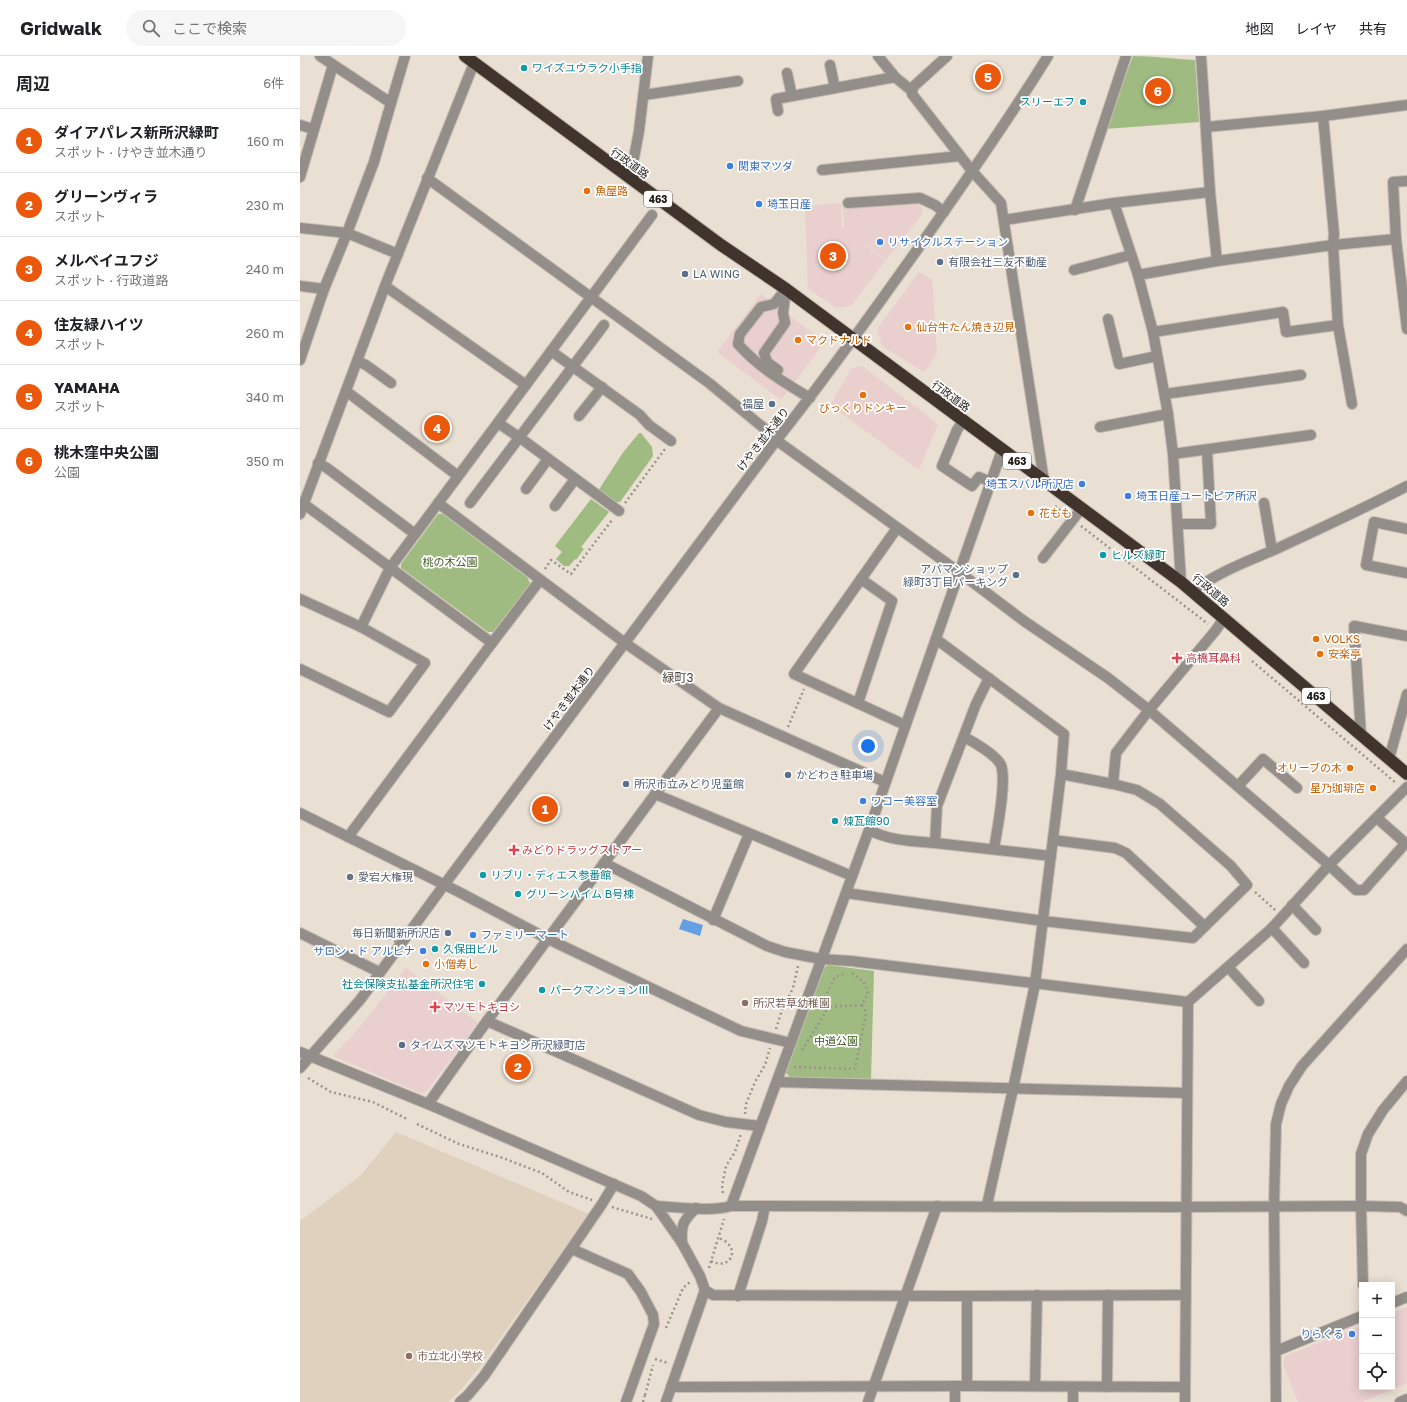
<!DOCTYPE html>
<html lang="ja">
<head>
<meta charset="utf-8">
<style>
	body { margin:0; font-family:"Golos Text","Noto Sans JP",sans-serif; background:#f6f6f6; color:#202124 }
	.controls { position:absolute; right:12px; bottom:12px; display:grid; overflow:hidden; border-radius:0px; box-shadow:0 2px 10px #0003 }
	.controls button { width:36px; height:36px; display:grid; place-items:center; padding:0; border:0; border-bottom:1px solid #e0e0e0; background:#fff; color:#202124; font:20px sans-serif }
	.you { position:absolute; left:568px; top:690px; width:14px; height:14px; margin:-10px; border:3px solid #fff; border-radius:50%; background:#1a73e8; box-shadow:0 0 0 6px #1a73e833 }
	.badge { display:grid; place-items:center; width:26px; height:26px; border-radius:50%; background:#ea580c; color:#fff; font-size:13px; font-weight:700 }
	.pin { position:absolute; translate:-50% -50%; border:2px solid #fff; box-shadow:0 1px 4px #0006 }
	.list { margin:0; padding:0; list-style:none }
	h2 { display:flex; justify-content:space-between; align-items:center; height:52px; margin:0; padding:0 16px; font-size:17px }
	h2 small { font-size:13px; font-weight:400; color:#757577 }
	.list li { display:grid; grid-template-columns:26px 1fr auto; gap:12px; align-items:center; box-sizing:border-box; height:64px; padding:0 16px; border-top:1px solid #e0e0e0 }
	.list b { display:block; font-size:15px; white-space:nowrap }
	.list p { margin:0; font-size:13px; white-space:nowrap; color:#757577 }
	.list em { font-size:13px; font-style:normal; color:#757577 }
	.icon { flex:none; width:22px; height:22px; fill:none; stroke:currentColor; stroke-width:2; stroke-linecap:round; stroke-linejoin:round }
	.map { position:relative; flex:none; width:1107px; height:1346px; overflow:hidden }
	header { display:flex; align-items:center; gap:24px; box-sizing:border-box; height:56px; padding:0 20px; background:#fff; border-bottom:1px solid #e0e0e0 }
	header strong { font-size:19px }
	nav { display:flex; gap:22px; margin-inline-start:auto; font-size:14px }
	.search { width:280px; height:36px; background:#f6f6f6; display:flex; align-items:center; gap:10px; box-sizing:border-box; padding:0 14px; border-radius:22px; color:#757577; font-size:15px }
	main { display:flex }
	aside { flex:1; background:#fff }
	.map>svg:first-child { display:block }
	.commercial { fill:#eacfcf }
	.built { fill:#e0d1bf }
	.green { fill:#9fbb82 }
	.water { fill:#649fe4 }
	.lines { fill:none; stroke-linecap:round; stroke-linejoin:round }
	.minor-casing { stroke:#c5bcb1; stroke-width:12 }
	.highway-casing { stroke:#c5bcb1; stroke-width:14 }
	.path { stroke:#9c948a; stroke-width:2.5; stroke-dasharray:2 3; stroke-linecap:butt }
	.minor { stroke:#948e8a; stroke-width:10 }
	.highway { stroke:#40342d; stroke-width:12 }
	.path-bridge { stroke:#9c948a; stroke-width:2.5; stroke-dasharray:2 3; stroke-linecap:butt }
	.culture-dot { fill:#0f9aa8; stroke:#fff; stroke-width:1.5 }
	.shop-dot { fill:#3f7fe0; stroke:#fff; stroke-width:1.5 }
	.food-dot { fill:#e8710a; stroke:#fff; stroke-width:1.5 }
	.service-dot { fill:#5c6f8a; stroke:#fff; stroke-width:1.5 }
	.health-dot { fill:#e0444e; stroke:#fff; stroke-width:1.5 }
	.worship-dot { fill:#6b7280; stroke:#fff; stroke-width:1.5 }
	.education-dot { fill:#8d6e63; stroke:#fff; stroke-width:1.5 }
	.labels { text-anchor:middle; stroke-width:3.5; stroke-linejoin:round; paint-order:stroke }
	.shield { fill:#fff; stroke:#63605d; stroke-width:1 }
	.shield-label { font-size:10px; font-weight:bold; fill:#201c18 }
	.culture-label { font-size:11px; fill:#0d838f; stroke:#fff; text-anchor:start }
	.street-label { font-size:11px; fill:#201c18; stroke:#fff }
	.shop-label { font-size:11px; fill:#366cbe; stroke:#fff; text-anchor:start }
	.food-label { font-size:11px; fill:#c56008; stroke:#fff; text-anchor:start }
	.service-label { font-size:11px; fill:#4e5e75; stroke:#fff; text-anchor:start }
	.park-label { font-size:11px; fill:#425c22; stroke:#fff }
	.health-label { font-size:11px; fill:#be3a42; stroke:#fff; text-anchor:start }
	.worship-label { font-size:11px; fill:#5b616d; stroke:#fff; text-anchor:start }
	.education-label { font-size:11px; fill:#785e54; stroke:#fff; text-anchor:start }
	.neighbourhood-label { font-size:12px; fill:#4c443a; stroke:#fff }
</style>
</head>
<body>
<header>
<strong>Gridwalk</strong>
<div class="search"><svg class="icon" aria-label="search" viewBox="0 0 24 24"><circle cx="10" cy="10" r="6"/><path d="M15 15l6 6"/></svg>ここで検索</div>
<nav><a>地図</a><a>レイヤ</a><a>共有</a></nav>
</header>
<main>
<aside>
<h2>周辺<small>6件</small></h2>
<ul class="list">
<li><span class="badge">1</span><div><b>ダイアパレス新所沢緑町</b><p>スポット · けやき並木通り</p></div><em>160 m</em></li>
<li><span class="badge">2</span><div><b>グリーンヴィラ</b><p>スポット</p></div><em>230 m</em></li>
<li><span class="badge">3</span><div><b>メルベイユフジ</b><p>スポット · 行政道路</p></div><em>240 m</em></li>
<li><span class="badge">4</span><div><b>住友緑ハイツ</b><p>スポット</p></div><em>260 m</em></li>
<li><span class="badge">5</span><div><b>YAMAHA</b><p>スポット</p></div><em>340 m</em></li>
<li><span class="badge">6</span><div><b>桃木窪中央公園</b><p>公園</p></div><em>350 m</em></li>
</ul>
</aside>
<div class="map">
<svg width="1107" height="1346" viewBox="0 0 1107 1346">
	<rect width="100%" height="100%" fill="#e9dfd2"/>
	<g class="commercial">
		<path d="M618,146L621,148L623,157L586,204L544,172L543,150Z"/>
		<path d="M541,147L542,171L585,205L551,250L536,252L508,232L505,150Z"/>
		<path d="M619,216L632,223L637,297L624,316L582,290L577,273Z"/>
		<path d="M461,238L518,281L521,291L481,344L417,296Z"/>
		<path d="M562,310L638,368L619,414L530,349L552,312Z"/>
		<path d="M106,912L178,967L126,1036L120,1037L33,1000L60,971Z"/>
		<path d="M1107,1251V1327L1062,1346H998L983,1308L985,1300L1062,1270V1331H1092V1257Z"/>
	</g>
	<path class="built" d="M96,1076L289,1158L179,1312L157,1338L148,1346H0V1165L60,1120Z"/>
	<g class="green">
		<path d="M833,0C854,0 874,3 895,4L899,66L805,73Z"/>
		<path d="M339,377H341L352,391L353,400L320,446H313L298,435L322,398Z"/>
		<path d="M291,443L309,456L281,491L284,493L276,504L275,503L269,510H264L256,503L262,496L255,490Z"/>
		<path d="M138,458H143L228,522L230,528L193,576H188L101,512V508Z"/>
		<path d="M528,909L574,915L571,1023L490,1021L485,1016L523,913Z"/>
	</g>
	<path class="water" d="M383,863L403,869L400,880L379,873Z"/>
	<g class="lines">
		<g class="minor-casing">
			<g id="minor">
				<path d="M20,0L91,47L74,106L47,177L98,198"/>
				<path d="M578,0L595,21L612,35"/>
				<path d="M647,0L613,31L612,38L672,115L701,147L744,425"/>
				<path d="M901,0L910,136"/>
				<path d="M530,9L535,32"/>
				<path d="M487,17L492,40"/>
				<path d="M344,39L438,25"/>
				<path d="M91,47L105,0"/>
				<path d="M478,55L476,43L595,21"/>
				<path d="M0,69L13,73"/>
				<path d="M906,71L1023,60L1107,49"/>
				<path d="M522,114L660,100"/>
				<path d="M0,121L33,9"/>
				<path d="M127,122L409,327L465,373L478,382"/>
				<path d="M330,123L339,75L348,0"/>
				<path d="M548,147L620,142L635,149L644,156"/>
				<path d="M775,154L826,0"/>
				<path d="M704,164L814,147L910,136L917,205L838,219L814,147"/>
				<path d="M0,172L47,177L24,233L0,304"/>
				<path d="M1096,183L1093,126L1107,125"/>
				<path d="M917,205L1033,189L1096,183L1107,273"/>
				<path d="M774,214L831,199"/>
				<path d="M838,219L853,276L868,358L873,398L881,526"/>
				<path d="M0,230L24,233"/>
				<path d="M85,230L226,329"/>
				<path d="M486,233L474,248L461,251L440,278L438,288C458,311 485,327 510,342"/>
				<path d="M808,263L819,308L857,300"/>
				<path d="M1038,269L1052,348"/>
				<path d="M853,276L983,256L986,276L1038,269L1033,189L1034,178L1023,60"/>
				<path d="M251,295L340,359L349,369L371,385"/>
				<path d="M57,305L66,309L91,327"/>
				<path d="M478,314L467,306L464,297L485,267L483,257L486,234"/>
				<path d="M46,335L158,420"/>
				<path d="M865,338L1001,319"/>
				<path d="M279,360L302,331"/>
				<path d="M663,365L657,374L642,410L672,430L679,421L691,426"/>
				<path d="M198,367L219,381L319,455"/>
				<path d="M800,371L868,358"/>
				<path d="M476,384L659,516L724,565L808,622L849,654L916,574L924,562"/>
				<path d="M873,398L1011,379"/>
				<path d="M18,407L27,412L115,478"/>
				<path d="M226,433L248,403"/>
				<path d="M138,447L325,587L419,652L585,726"/>
				<path d="M170,447L304,269"/>
				<path d="M964,447L972,494"/>
				<path d="M4,448L192,587"/>
				<path d="M255,450L275,423"/>
				<path d="M0,458L85,230L174,7"/>
				<path d="M878,468H911L907,394"/>
				<path d="M597,472L494,618L605,669"/>
				<path d="M1107,473L1074,466L1066,509L1107,517"/>
				<path d="M743,502L781,453"/>
				<path d="M892,536C914,518 948,505 974,494C1019,473 1063,453 1107,430"/>
				<path d="M0,543L61,571L125,607L89,656L0,613"/>
				<path d="M61,571L90,512L352,159"/>
				<path d="M636,583L764,678L761,718"/>
				<path d="M689,622L676,648L637,750L635,787L751,800"/>
				<path d="M558,647L592,545L561,523"/>
				<path d="M1061,679L1054,570L1107,580"/>
				<path d="M664,681C674,686 696,699 701,709C707,726 697,774 694,793"/>
				<path d="M1089,703L1107,638"/>
				<path d="M813,728L816,697L849,654L1029,809L1056,834H1064L1103,790V785L1077,762"/>
				<path d="M938,730L963,703L997,732"/>
				<path d="M355,738L552,820"/>
				<path d="M0,757L157,835L248,883L441,975L491,987"/>
				<path d="M569,774C591,785 610,785 635,787"/>
				<path d="M48,781L192,587L240,524"/>
				<path d="M753,784L815,792L826,797L904,870"/>
				<path d="M304,807L467,890L485,896L521,903L551,905L888,946"/>
				<path d="M546,837L743,865L893,882L947,829L931,810L860,748L837,734L813,728L761,718L735,928L713,1033L687,1149"/>
				<path d="M992,849L1016,874"/>
				<path d="M413,864L449,778"/>
				<path d="M972,872L1004,907"/>
				<path d="M0,877L79,916"/>
				<path d="M928,911L959,945"/>
				<path d="M187,965L399,1059L426,1066L460,1070"/>
				<path d="M0,996L128,1048L341,1140L356,1150"/>
				<path d="M0,1012L60,944L144,829L478,382C527,321 572,257 617,194C662,130 707,66 748,0"/>
				<path d="M477,1026L887,1037"/>
				<path d="M128,1048L187,965L419,652"/>
				<path d="M431,1150L569,774L702,394"/>
				<path d="M382,1187C381,1168 383,1165 396,1152"/>
				<path d="M272,1193L328,1218L341,1236L353,1259L354,1268L326,1346"/>
				<path d="M1063,1229L1061,1150V1098L1068,1078L1083,1054L1107,1025"/>
				<path d="M886,1239L652,1240L413,1239L405,1234L400,1220L382,1187L356,1150C377,1151 412,1156 431,1150L886,1151L1061,1150L1100,1151L1107,1155"/>
				<path d="M438,1240L462,1165L465,1150"/>
				<path d="M667,1240V1330"/>
				<path d="M1092,1247L1107,1241"/>
				<path d="M976,1295L1062,1260"/>
				<path d="M655,1330V1346"/>
				<path d="M735,1330L737,1239"/>
				<path d="M371,1331L667,1330L885,1331"/>
				<path d="M807,1331L808,1239"/>
				<path d="M160,1346L168,1339L184,1320L302,1148L314,1128"/>
				<path d="M366,1346L405,1234"/>
				<path d="M568,1346L637,1150"/>
				<path d="M773,1346V1331"/>
				<path d="M885,1346L888,946L972,872L1029,809L1107,731"/>
				<path d="M976,1346L974,1150L976,1068L981,1048L989,1030L1002,1010L1107,893"/>
				<path d="M1100,1346L1107,1343"/>
			</g>
		</g>
		<g class="highway-casing">
			<path id="highway" d="M165,0L421,189L486,233L881,526L1107,718"/>
		</g>
		<g class="path">
			<path d="M325,447L365,393"/>
			<path d="M755,450L764,457"/>
			<path d="M781,470L908,568"/>
			<path d="M245,513L251,504L271,518L312,464"/>
			<path d="M952,605L1096,727"/>
			<path d="M488,671L504,633"/>
			<path d="M955,836L975,854"/>
			<path d="M552,917L564,926L568,937L562,949L566,957L555,1013"/>
			<path d="M525,951L562,949"/>
			<path d="M476,973L481,957L493,932L498,910"/>
			<path d="M502,994L526,956L523,945L535,921L546,917"/>
			<path d="M494,1011L555,1013"/>
			<path d="M8,1022L31,1036L73,1046L107,1063"/>
			<path d="M445,1058L446,1048L455,1026L465,1009L470,992"/>
			<path d="M117,1068L159,1088L200,1101L242,1117L269,1136L292,1144"/>
			<path d="M423,1137L422,1130L426,1110L435,1096L441,1078"/>
			<path d="M312,1151L352,1163"/>
			<path d="M411,1205C432,1216 442,1189 418,1182"/>
			<path d="M409,1212L424,1163"/>
			<path d="M366,1272L383,1232L390,1226"/>
			<path d="M355,1303L368,1307"/>
			<path d="M345,1339L353,1309"/>
			<path d="M343,1346L345,1339"/>
		</g>
		<use href="#minor" class="minor"/>
		<use href="#highway" class="highway"/>
		<path class="path-bridge" d="M90,882L110,896"/>
	</g>
	<g class="culture-dot">
		<circle cx="224" cy="12" r="4"/>
		<circle cx="783" cy="46" r="4"/>
		<circle cx="803" cy="499" r="4"/>
		<circle cx="535" cy="765" r="4"/>
		<circle cx="183" cy="819" r="4"/>
		<circle cx="218" cy="838" r="4"/>
		<circle cx="135" cy="893" r="4"/>
		<circle cx="182" cy="928" r="4"/>
		<circle cx="242" cy="934" r="4"/>
	</g>
	<g class="shop-dot">
		<circle cx="430" cy="110" r="4"/>
		<circle cx="459" cy="148" r="4"/>
		<circle cx="580" cy="186" r="4"/>
		<circle cx="782" cy="428" r="4"/>
		<circle cx="828" cy="440" r="4"/>
		<circle cx="563" cy="745" r="4"/>
		<circle cx="173" cy="879" r="4"/>
		<circle cx="123" cy="895" r="4"/>
		<circle cx="1052" cy="1278" r="4"/>
	</g>
	<g class="food-dot">
		<circle cx="287" cy="135" r="4"/>
		<circle cx="608" cy="271" r="4"/>
		<circle cx="498" cy="284" r="4"/>
		<circle cx="563" cy="339" r="4"/>
		<circle cx="731" cy="457" r="4"/>
		<circle cx="1016" cy="583" r="4"/>
		<circle cx="1020" cy="598" r="4"/>
		<circle cx="1050" cy="712" r="4"/>
		<circle cx="1073" cy="732" r="4"/>
		<circle cx="126" cy="908" r="4"/>
	</g>
	<g class="service-dot">
		<circle cx="640" cy="206" r="4"/>
		<circle cx="385" cy="218" r="4"/>
		<circle cx="472" cy="348" r="4"/>
		<circle cx="716" cy="519" r="4"/>
		<circle cx="488" cy="719" r="4"/>
		<circle cx="326" cy="728" r="4"/>
		<circle cx="148" cy="877" r="4"/>
		<circle cx="102" cy="989" r="4"/>
	</g>
	<g class="health-dot">
		<path d="M875 596h4v4h4v4h-4v4h-4v-4h-4v-4h4z"/>
		<path d="M212 788h4v4h4v4h-4v4h-4v-4h-4v-4h4z"/>
		<path d="M133 945h4v4h4v4h-4v4h-4v-4h-4v-4h4z"/>
	</g>
	<circle class="worship-dot" cx="50" cy="821" r="4"/>
	<g class="education-dot">
		<circle cx="445" cy="947" r="4"/>
		<circle cx="109" cy="1300" r="4"/>
	</g>
	<g class="labels">
		<g class="shield">
			<rect x="344" y="135" width="28" height="16" rx="3"/>
			<rect x="703" y="397" width="28" height="16" rx="3"/>
			<rect x="1002" y="632" width="28" height="16" rx="3"/>
		</g>
		<g class="shield-label">
			<text x="358" y="147">463</text>
			<text x="717" y="409">463</text>
			<text x="1016" y="644">463</text>
		</g>
		<g class="culture-label">
			<text x="232" y="16">ワイズユウラク小手指</text>
			<text x="775" y="50" text-anchor="end">スリーエフ</text>
			<text x="811" y="503">ヒルズ緑町</text>
			<text x="543" y="769">煉瓦館90</text>
			<text x="191" y="823">リブリ・ディエス参番館</text>
			<text x="226" y="842">グリーンハイム B号棟</text>
			<text x="143" y="897">久保田ビル</text>
			<text x="174" y="932" text-anchor="end">社会保険支払基金所沢住宅</text>
			<text x="250" y="938">パークマンションⅢ</text>
		</g>
		<g class="street-label">
			<text transform="translate(330 107) rotate(36)" y="4">行政道路</text>
			<text transform="translate(651 340) rotate(37)" y="4">行政道路</text>
			<text transform="translate(463 383) rotate(-52)" y="4">けやき並木通り</text>
			<text transform="translate(911 534) rotate(40)" y="4">行政道路</text>
			<text transform="translate(269 642) rotate(-53)" y="4">けやき並木通り</text>
		</g>
		<g class="shop-label">
			<text x="438" y="114">関東マツダ</text>
			<text x="467" y="152">埼玉日産</text>
			<text x="588" y="190">リサイクルステーション</text>
			<text x="774" y="432" text-anchor="end">埼玉スバル所沢店</text>
			<text x="836" y="444">埼玉日産ユートピア所沢</text>
			<text x="571" y="749">ワコー美容室</text>
			<text x="181" y="883">ファミリーマート</text>
			<text x="115" y="899" text-anchor="end">サロン・ド アルピナ</text>
			<text x="1044" y="1282" text-anchor="end">りらくる</text>
		</g>
		<g class="food-label">
			<text x="295" y="139">魚屋路</text>
			<text x="616" y="275">仙台牛たん焼き辺見</text>
			<text x="506" y="288">マクドナルド</text>
			<text x="563" y="356" text-anchor="middle">びっくりドンキー</text>
			<text x="739" y="461">花もも</text>
			<text x="1024" y="587">VOLKS</text>
			<text x="1028" y="602">安楽亭</text>
			<text x="1042" y="716" text-anchor="end">オリーブの木</text>
			<text x="1065" y="736" text-anchor="end">星乃珈琲店</text>
			<text x="134" y="912">小僧寿し</text>
		</g>
		<g class="service-label">
			<text x="648" y="210">有限会社三友不動産</text>
			<text x="393" y="222">LA WING</text>
			<text x="464" y="352" text-anchor="end">福屋</text>
			<text x="708" y="517" text-anchor="end">アパマンショップ<tspan x="708" dy="13">緑町3丁目パーキング</tspan></text>
			<text x="496" y="723">かどわき駐車場</text>
			<text x="334" y="732">所沢市立みどり児童館</text>
			<text x="140" y="881" text-anchor="end">毎日新聞新所沢店</text>
			<text x="110" y="993">タイムズマツモトキヨシ所沢緑町店</text>
		</g>
		<g class="park-label">
			<text x="150" y="510">桃の木公園</text>
			<text x="536" y="989">中道公園</text>
		</g>
		<g class="health-label">
			<text x="886" y="606">高橋耳鼻科</text>
			<text x="222" y="798">みどりドラッグストアー</text>
			<text x="143" y="955">マツモトキヨシ</text>
		</g>
		<g class="worship-label">
			<text x="58" y="825">愛宕大権現</text>
		</g>
		<g class="education-label">
			<text x="453" y="951">所沢若草幼稚園</text>
			<text x="117" y="1304">市立北小学校</text>
		</g>
		<g class="neighbourhood-label">
			<text x="378" y="626">緑町3</text>
		</g>
	</g>
</svg>
<div class="controls">
<button>+</button>
<button>−</button>
<button><svg class="icon" aria-label="locate" viewBox="0 0 24 24"><circle cx="12" cy="12" r="6"/><path d="M12 2v4M12 18v4M2 12h4M18 12h4"/></svg></button>
</div>
<div class="you"></div>
<div class="pin badge" style="left:245px;top:753px">1</div>
<div class="pin badge" style="left:218px;top:1011px">2</div>
<div class="pin badge" style="left:533px;top:200px">3</div>
<div class="pin badge" style="left:137px;top:372px">4</div>
<div class="pin badge" style="left:688px;top:21px">5</div>
<div class="pin badge" style="left:858px;top:35px">6</div>
</div>
</main>
</body>
</html>
